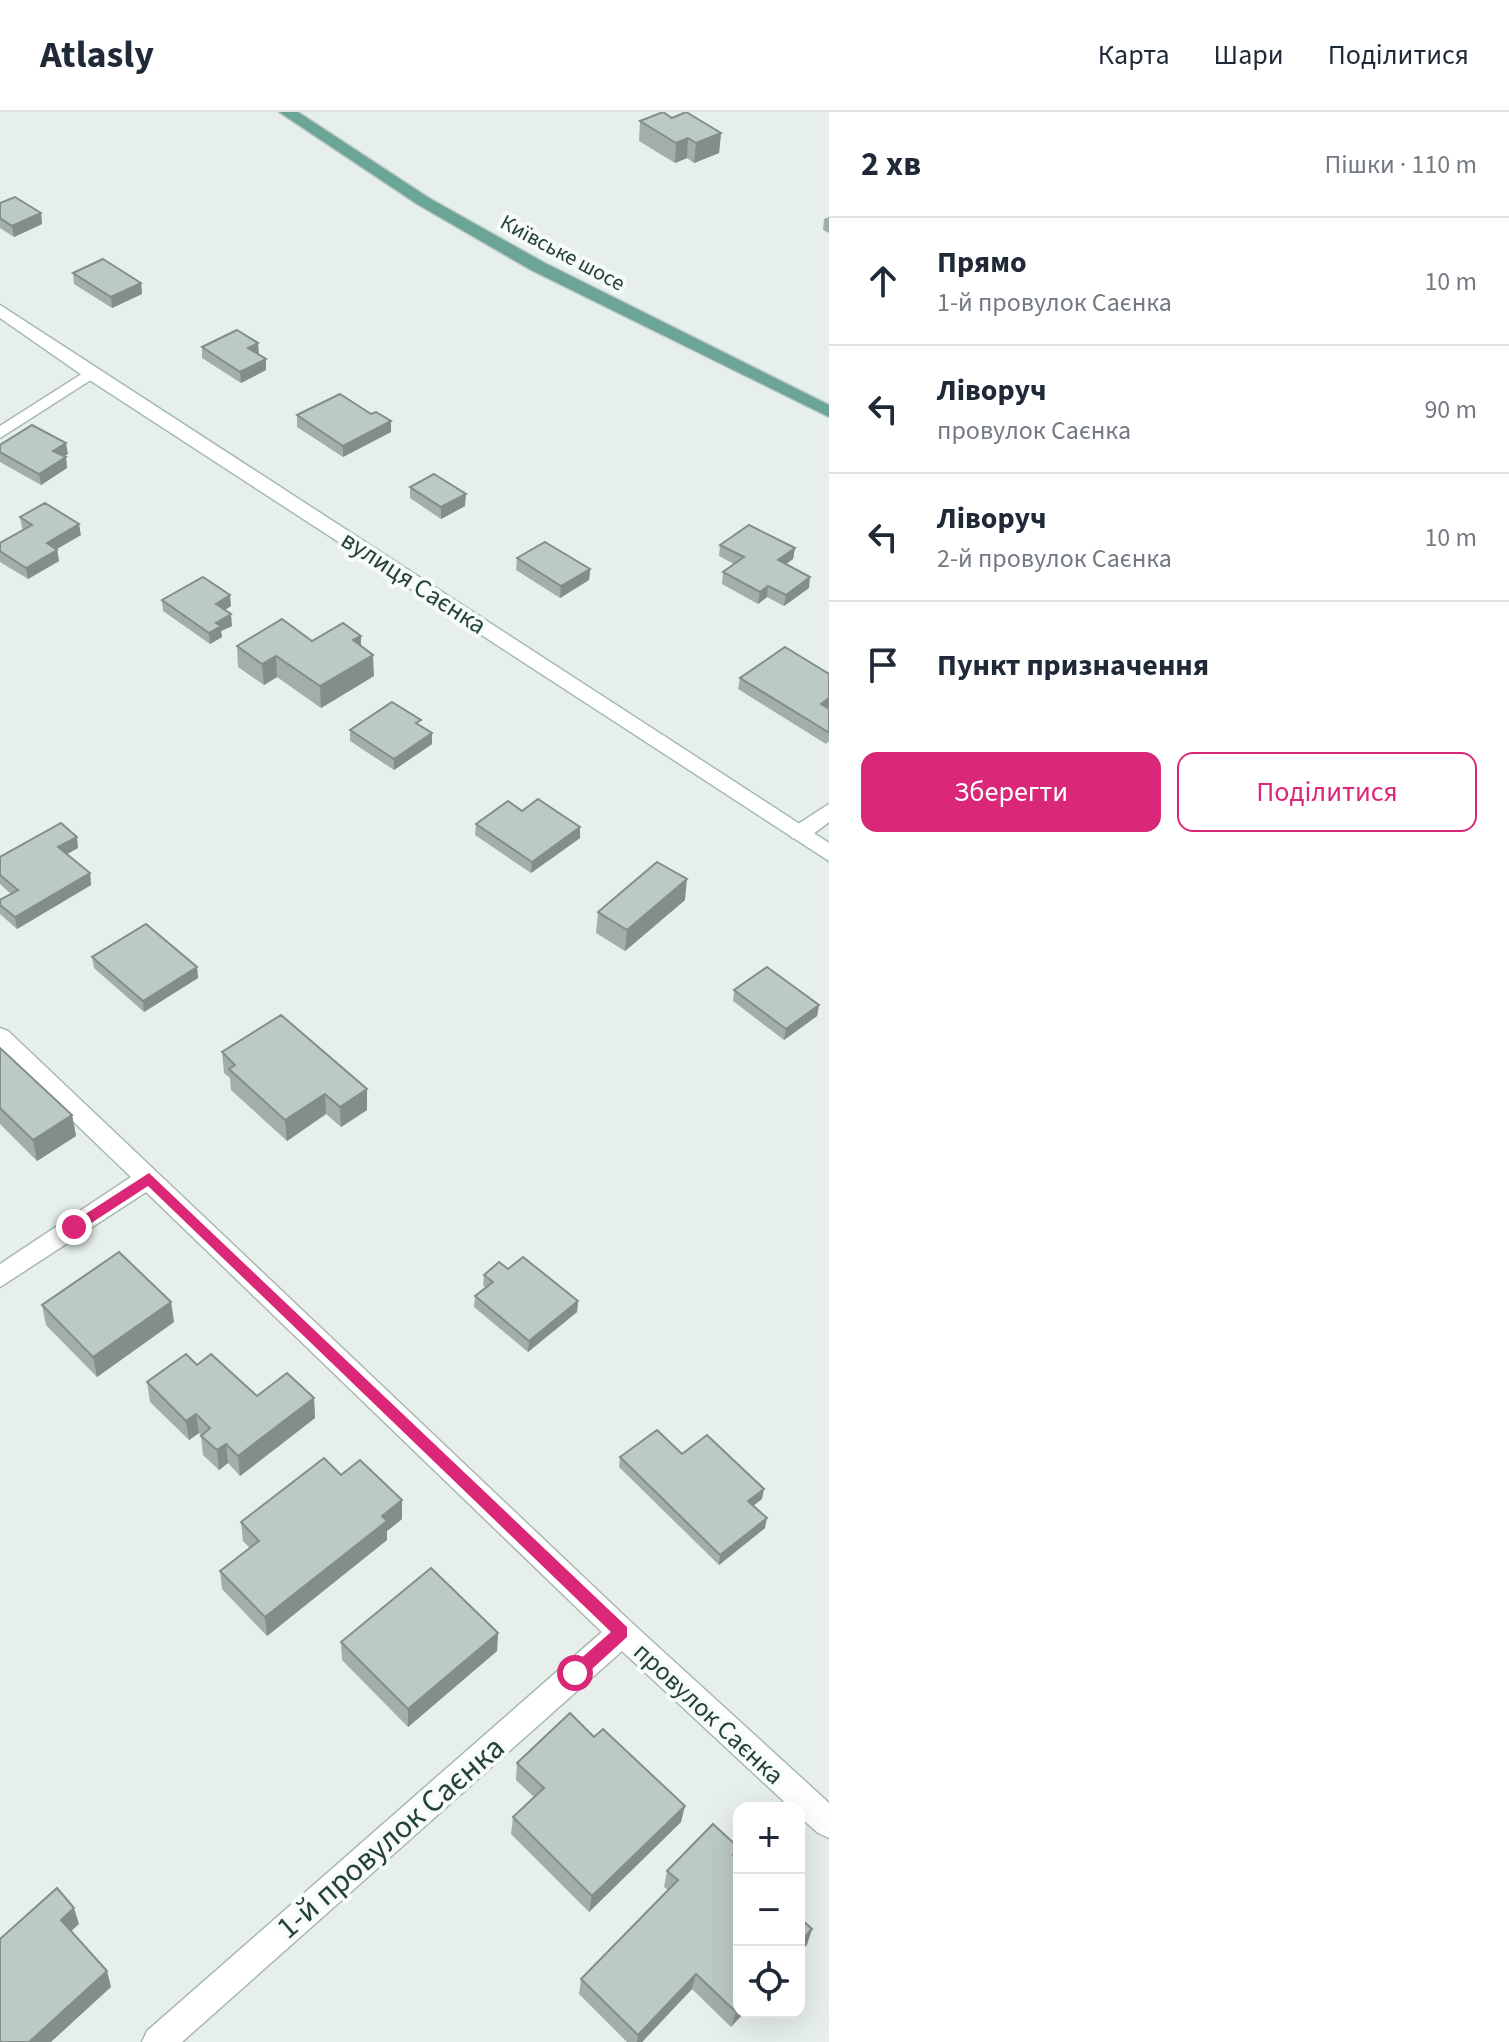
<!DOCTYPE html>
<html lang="uk">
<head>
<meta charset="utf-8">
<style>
	body { margin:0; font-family:"Source Sans 3",sans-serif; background:#f2f2f3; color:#1f2937 }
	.controls { position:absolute; right:24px; bottom:24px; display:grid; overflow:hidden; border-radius:16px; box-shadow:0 8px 32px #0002 }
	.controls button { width:72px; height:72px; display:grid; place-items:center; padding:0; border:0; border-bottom:2px solid #e0e1e3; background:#fff; color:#1f2937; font:40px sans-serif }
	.stop { position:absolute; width:24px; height:24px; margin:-18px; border:6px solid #db2777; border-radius:50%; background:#fff }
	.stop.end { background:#db2777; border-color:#fff; box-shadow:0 2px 8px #0008 }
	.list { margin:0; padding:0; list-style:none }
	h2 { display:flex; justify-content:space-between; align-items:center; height:104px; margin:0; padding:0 32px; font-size:34px }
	h2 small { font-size:26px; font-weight:400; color:#747a83 }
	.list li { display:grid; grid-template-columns:52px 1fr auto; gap:24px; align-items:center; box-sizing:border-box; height:128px; padding:0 32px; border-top:2px solid #e0e1e3 }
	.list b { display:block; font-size:30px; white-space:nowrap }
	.list p { margin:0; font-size:26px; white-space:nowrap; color:#747a83 }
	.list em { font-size:26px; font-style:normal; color:#747a83 }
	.actions { display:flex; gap:16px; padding:24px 32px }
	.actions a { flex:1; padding:18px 0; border:2px solid #db2777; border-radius:16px; text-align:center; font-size:28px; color:#db2777 }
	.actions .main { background:#db2777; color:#fff }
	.icon { flex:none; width:44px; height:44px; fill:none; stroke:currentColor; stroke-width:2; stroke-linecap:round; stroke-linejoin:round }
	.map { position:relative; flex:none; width:829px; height:1930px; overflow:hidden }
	header { display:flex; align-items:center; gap:48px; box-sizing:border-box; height:112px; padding:0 40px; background:#fff; border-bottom:2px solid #e0e1e3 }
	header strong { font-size:38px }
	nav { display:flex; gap:44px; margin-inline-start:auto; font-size:28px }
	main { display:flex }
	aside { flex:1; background:#fff }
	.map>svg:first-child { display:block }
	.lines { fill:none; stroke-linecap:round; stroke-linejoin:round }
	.lane-casing { stroke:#a8b8b2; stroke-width:3 }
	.street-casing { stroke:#a8b8b2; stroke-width:3 }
	.secondary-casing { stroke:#a4bbb3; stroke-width:3 }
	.primary-casing { stroke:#c2cac8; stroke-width:3 }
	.lane { fill:#fff; fill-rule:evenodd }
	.street { fill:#fff; fill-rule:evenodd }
	.secondary { fill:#fff; fill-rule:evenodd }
	.primary { fill:#6aa596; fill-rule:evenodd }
	.wall { fill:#a1aea9 }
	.shaded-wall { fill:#838d89 }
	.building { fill:#bbcac4; stroke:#838d89; stroke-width:2 }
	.route { fill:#db2777 }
	.labels { text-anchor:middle; stroke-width:8; stroke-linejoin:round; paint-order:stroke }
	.far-street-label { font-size:22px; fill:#24423a; stroke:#f7fbf9 }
	.street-label { font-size:26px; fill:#24423a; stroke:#f7fbf9 }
	.near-street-label { font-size:32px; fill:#24423a; stroke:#f7fbf9 }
</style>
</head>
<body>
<header>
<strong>Atlasly</strong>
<nav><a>Карта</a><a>Шари</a><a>Поділитися</a></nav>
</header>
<main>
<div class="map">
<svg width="829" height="1930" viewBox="0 0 829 1930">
	<rect width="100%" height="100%" fill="#e6efeb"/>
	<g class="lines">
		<g class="lane-casing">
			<path id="lane" d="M91,256L97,258V264L0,326V314Z"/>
		</g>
		<g class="street-casing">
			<g id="street">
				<path d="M829,692V710L808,726H792L789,721L792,716Z"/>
				<path d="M0,916L8,919L632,1511L829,1691V1726L818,1721L799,1704V1696H791L622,1539L182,1930H142L147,1919L602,1520L146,1080L0,1175V1152L131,1065L0,939Z"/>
			</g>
		</g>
		<g class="secondary-casing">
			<path id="secondary" d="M0,193L829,731V749L85,265L0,206Z"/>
		</g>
		<g class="primary-casing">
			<path id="primary" d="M279,0H298L429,86L543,150L829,293V305L531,158L417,92Z"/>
		</g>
		<use href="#lane" class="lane"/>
		<use href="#street" class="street"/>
		<use href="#secondary" class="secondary"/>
		<use href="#primary" class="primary"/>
	</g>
	<g class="wall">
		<path d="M672,6L721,21L719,41L694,51L687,46L675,51L639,29L640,9Z"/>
		<path d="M0,91L41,101L42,112L14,125L0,116Z"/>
		<path d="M829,105V121L823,118L824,107Z"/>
		<path d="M73,161L141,171L142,182L112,196L74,172Z"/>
		<path d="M258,231V243L266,247V258L241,271L202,246V235Z"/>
		<path d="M297,303L391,320L343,345L297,315Z"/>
		<path d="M0,333L68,342L64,344L66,345L67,356L41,373L0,350Z"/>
		<path d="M410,375L465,394L441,407L410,386Z"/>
		<path d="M20,405L81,423L57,437L59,449L28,467L0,450V431L23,417L22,416Z"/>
		<path d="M720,433L795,436L793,447L786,452L809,476L784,494L767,485L758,492L722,472L723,460L734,452L719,444Z"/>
		<path d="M517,446L590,457L589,468L560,486L516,458Z"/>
		<path d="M162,488L231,494L225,498L232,514L221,519L222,525L210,532L163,499Z"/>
		<path d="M361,524V534L374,564L321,596L277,565L264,573L238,555L237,534L312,529Z"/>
		<path d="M829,562V629L826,632L738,577L740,566Z"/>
		<path d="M421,614L432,621V632L394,658L350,629V618Z"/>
		<path d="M476,712L580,715V726L531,761L475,723Z"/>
		<path d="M78,736L67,742L90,761L91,773L17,817L0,802V788L11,782L0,772V745Z"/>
		<path d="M685,788L625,839L596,821L598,800Z"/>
		<path d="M92,845L197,855L198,866L144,900L94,856Z"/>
		<path d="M734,878L819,893L817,904L784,928L733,889Z"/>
		<path d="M0,936L72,1003L76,1024L37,1049L0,1012Z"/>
		<path d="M222,940L367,977V998L341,1015L326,1002L287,1029L231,978L230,966L224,961Z"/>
		<path d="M508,1157L578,1189L577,1200L528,1240L474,1195L475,1184L486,1176L483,1173L484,1163Z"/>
		<path d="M171,1190L174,1210L97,1265L46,1213L42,1193Z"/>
		<path d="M197,1253L257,1284L314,1286L315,1306L240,1364L228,1351L219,1358L203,1343L201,1324L199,1321L189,1328L150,1290L147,1270Z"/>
		<path d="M682,1342L762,1387L754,1393L765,1416L719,1453L619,1355L620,1345Z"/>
		<path d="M341,1363L402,1407L387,1419V1428L267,1524L222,1477L220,1459L250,1436L243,1429L241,1410Z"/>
		<path d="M498,1521L497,1539L408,1615L342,1548L341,1530Z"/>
		<path d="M594,1625L681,1710L589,1800L511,1722L513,1705L534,1685L516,1668L517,1651Z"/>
		<path d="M739,1738L737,1747L739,1900L731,1915L692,1877L642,1930H627L579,1882L581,1867L668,1778L664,1775L667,1759Z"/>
	</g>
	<g class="shaded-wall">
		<path d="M721,21L719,41L694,51L696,31Z"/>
		<path d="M688,26L687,46L675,51L676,31Z"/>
		<path d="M41,101L42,112L14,125L12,114Z"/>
		<path d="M141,171L142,182L112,196L111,185Z"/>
		<path d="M258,231L259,242L248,247V236Z"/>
		<path d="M266,247V258L241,271L240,260Z"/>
		<path d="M391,309V320L343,345V334Z"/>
		<path d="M66,331L68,342L55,350L53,339Z"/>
		<path d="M66,345L67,356L41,373L39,362Z"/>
		<path d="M466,382L465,394L441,407V395Z"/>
		<path d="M79,412L81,423L48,442L47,431Z"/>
		<path d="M795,436L793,447L777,459L778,448Z"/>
		<path d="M57,438L59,449L28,467L26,456Z"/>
		<path d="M590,457L589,468L560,486L561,474Z"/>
		<path d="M810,465L809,476L784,494L786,483Z"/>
		<path d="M768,474L767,485L758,492L760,480Z"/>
		<path d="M230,483L231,494L217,503L216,492Z"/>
		<path d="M231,502L232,514L221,519L222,525L210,532L209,521L216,511Z"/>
		<path d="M361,524V545L353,528Z"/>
		<path d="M373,543L374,564L321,596L320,574Z"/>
		<path d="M276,544L277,565L264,573L262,552Z"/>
		<path d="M829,586V596L821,592Z"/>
		<path d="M432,621V632L394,658V647Z"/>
		<path d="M580,715V726L531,761L532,750Z"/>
		<path d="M77,725L78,736L60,746L58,735Z"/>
		<path d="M90,761L91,773L17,817L15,805Z"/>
		<path d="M687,767L685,788L625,839L627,818Z"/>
		<path d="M197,855L198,866L144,900L143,889Z"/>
		<path d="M819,893L817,904L784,928L786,917Z"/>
		<path d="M367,977V998L341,1015L340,995Z"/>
		<path d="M325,982L326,1002L287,1029L285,1008Z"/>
		<path d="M72,1003L76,1024L37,1049L33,1028Z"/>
		<path d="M578,1189L577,1200L528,1240L529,1229Z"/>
		<path d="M171,1190L174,1210L97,1265L93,1245Z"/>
		<path d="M314,1286L315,1306L240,1364L238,1344Z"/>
		<path d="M196,1302L199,1321L189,1328L186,1309Z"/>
		<path d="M226,1332L228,1351L219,1358L217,1338Z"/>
		<path d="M764,1377L762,1387L746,1399L748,1389Z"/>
		<path d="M402,1388V1407L387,1419V1428L267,1524L265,1505Z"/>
		<path d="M767,1406L765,1416L719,1453L720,1443Z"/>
		<path d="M498,1521L497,1539L408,1615V1597Z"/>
		<path d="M685,1694L681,1710L589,1800L592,1784Z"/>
		<path d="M74,1796L79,1812L66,1824L61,1808Z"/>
		<path d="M812,1817L807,1833L799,1841V1831Z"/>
		<path d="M107,1859L111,1875L51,1930H29Z"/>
		<path d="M696,1862L692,1877L642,1930H637L638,1923Z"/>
		<path d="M739,1896V1900H745L731,1915L736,1900Z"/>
	</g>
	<g class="building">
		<path d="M663,0L672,6L686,0L721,21L696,31L688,26L676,31L640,9Z"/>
		<path d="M15,85L41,101L12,114L0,106V91Z"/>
		<path d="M103,147L141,171L111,185L73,161Z"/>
		<path d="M237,218L258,231L248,236L266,247L240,260L202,235Z"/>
		<path d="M340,282L371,302L376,300L391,309L343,334L297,303Z"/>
		<path d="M32,313L66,331L53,339L66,345L39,362L0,340V333Z"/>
		<path d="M434,362L466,382L441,395L410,375Z"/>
		<path d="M45,391L79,412L47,431L57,438L26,456L0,439V431L32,413L20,405Z"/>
		<path d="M749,413L795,436L778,448L810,465L786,483L768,474L760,480L723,460L744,445L720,433Z"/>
		<path d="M545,430L590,457L561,474L517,446Z"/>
		<path d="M203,465L230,483L216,492L231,502L216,511L221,514L209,521L162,488Z"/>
		<path d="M282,507L312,529L343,511L361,524L353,528L373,543L320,574L276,544L262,552L237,534Z"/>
		<path d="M785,535L829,562V586L821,592L829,597V619L828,620L740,566Z"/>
		<path d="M392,590L421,608L416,611L432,621L394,647L350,618Z"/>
		<path d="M538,687L580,715L532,750L476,712L508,689L522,699Z"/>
		<path d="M61,711L77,725L58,735L90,761L15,805L0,793V788L18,778L0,763V745Z"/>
		<path d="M657,750L687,767L627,818L598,800Z"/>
		<path d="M146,812L197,855L143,889L92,845Z"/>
		<path d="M767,855L819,893L786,917L734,878Z"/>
		<path d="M281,903L367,977L340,995L325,982L285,1008L229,957L235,953L222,940Z"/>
		<path d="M0,936L72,1003L33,1028L0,996Z"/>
		<path d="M119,1140L171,1190L93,1245L42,1193Z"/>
		<path d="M523,1145L578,1189L529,1229L475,1184L493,1170L484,1163L499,1150L508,1157Z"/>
		<path d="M186,1242L197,1253L211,1242L257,1284L287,1261L314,1286L238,1344L226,1332L217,1338L201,1324L210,1316L196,1302L186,1309L147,1270Z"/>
		<path d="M657,1318L682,1342L707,1323L764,1377L748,1389L767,1406L720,1443L620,1345Z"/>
		<path d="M324,1346L341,1363L360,1348L402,1388L382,1404L387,1409L265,1505L220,1459L259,1429L241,1410Z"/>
		<path d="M431,1456L498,1521L408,1597L341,1530Z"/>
		<path d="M570,1601L594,1625L603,1617L685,1694L592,1784L513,1705L544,1676L517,1651Z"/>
		<path d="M713,1712L739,1736L733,1743L739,1749V1896L736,1900L696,1862L638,1923L581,1867L678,1768L667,1759Z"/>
		<path d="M57,1776L74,1796L61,1808L107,1859L29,1930H0V1827Z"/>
		<path d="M799,1805L812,1817L799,1831Z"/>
	</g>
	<path class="route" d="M149,1061L627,1515V1525L581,1567H570V1556L611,1520L148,1074L79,1119H70V1112Z"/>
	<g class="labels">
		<g class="far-street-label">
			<text transform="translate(563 140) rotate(28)" y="8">Київське шосе</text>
		</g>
		<g class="street-label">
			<text transform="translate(414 470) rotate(33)" y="9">вулиця Саєнка</text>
			<text transform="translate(709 1601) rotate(43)" y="9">провулок Саєнка</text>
		</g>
		<g class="near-street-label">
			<text transform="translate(390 1725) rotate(-41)" y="11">1-й провулок Саєнка</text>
		</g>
	</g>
</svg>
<div class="controls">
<button>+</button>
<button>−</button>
<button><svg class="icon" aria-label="locate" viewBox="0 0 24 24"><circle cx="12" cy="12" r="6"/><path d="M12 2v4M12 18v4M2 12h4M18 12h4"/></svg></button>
</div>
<div class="stop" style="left:575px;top:1561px"></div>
<div class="stop end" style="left:74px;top:1115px"></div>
</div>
<aside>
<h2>2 хв<small>Пішки · 110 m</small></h2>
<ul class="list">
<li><svg class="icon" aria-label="ahead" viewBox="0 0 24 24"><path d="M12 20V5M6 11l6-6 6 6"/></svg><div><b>Прямо</b><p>1-й провулок Саєнка</p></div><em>10 m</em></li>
<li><svg class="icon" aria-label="left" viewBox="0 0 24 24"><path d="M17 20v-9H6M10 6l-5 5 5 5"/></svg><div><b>Ліворуч</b><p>провулок Саєнка</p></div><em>90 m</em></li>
<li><svg class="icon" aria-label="left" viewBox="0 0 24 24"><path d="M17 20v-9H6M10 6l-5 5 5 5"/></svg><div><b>Ліворуч</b><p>2-й провулок Саєнка</p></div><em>10 m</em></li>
<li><svg class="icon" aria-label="arrive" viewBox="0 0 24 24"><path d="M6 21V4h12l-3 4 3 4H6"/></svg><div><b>Пункт призначення</b></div></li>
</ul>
<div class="actions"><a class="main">Зберегти</a><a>Поділитися</a></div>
</aside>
</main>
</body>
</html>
